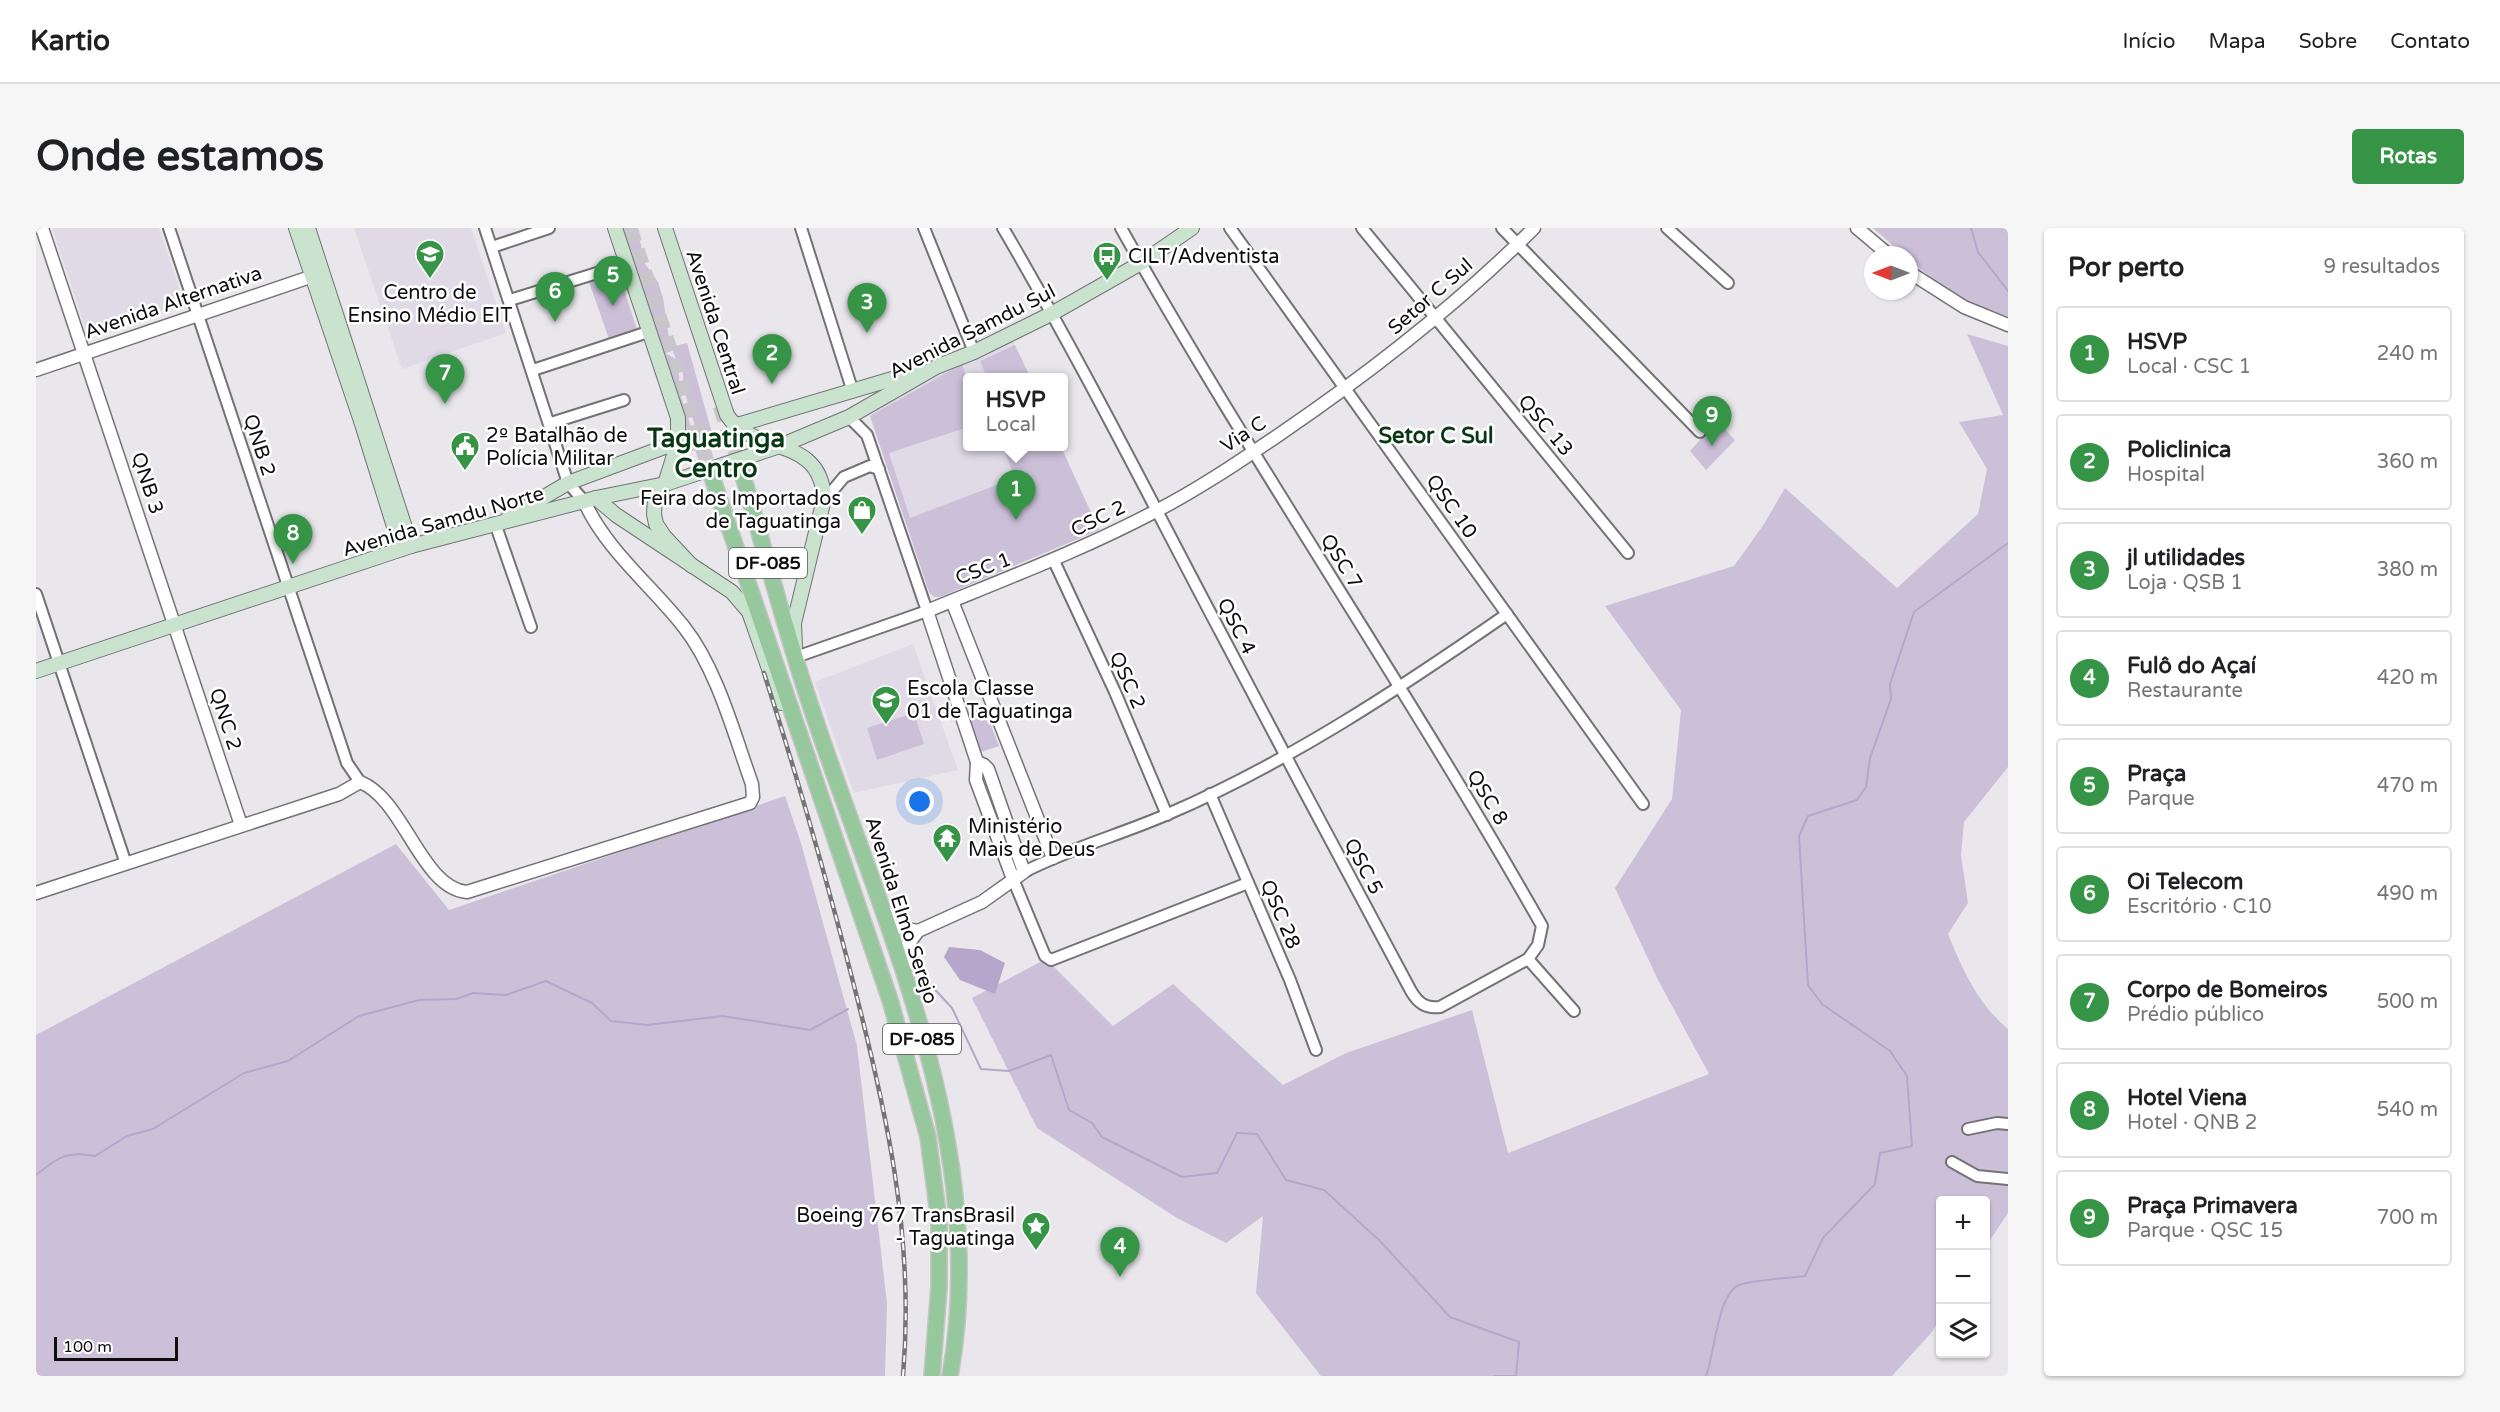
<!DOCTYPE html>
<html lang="pt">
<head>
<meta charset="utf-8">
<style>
	body { margin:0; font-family:"Varela Round",sans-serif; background:#f6f6f6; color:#202124 }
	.controls { position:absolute; right:18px; bottom:18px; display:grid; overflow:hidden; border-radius:6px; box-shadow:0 2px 4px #0004 }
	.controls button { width:54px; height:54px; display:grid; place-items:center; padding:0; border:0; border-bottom:2px solid #e0e0e0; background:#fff; color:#202124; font:30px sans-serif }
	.compass { position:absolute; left:1828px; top:18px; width:54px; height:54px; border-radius:50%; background:#fff; box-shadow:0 2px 4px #0004; rotate:270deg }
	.scale { position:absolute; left:18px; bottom:15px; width:124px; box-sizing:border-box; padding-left:6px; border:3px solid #0d0d0e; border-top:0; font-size:16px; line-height:21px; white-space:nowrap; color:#0d0d0e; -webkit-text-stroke:4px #fff; paint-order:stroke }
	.you { position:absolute; left:884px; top:574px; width:21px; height:21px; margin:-15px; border:4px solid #fff; border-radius:50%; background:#1a73e8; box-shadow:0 0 0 9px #1a73e833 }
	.badge { display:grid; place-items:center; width:39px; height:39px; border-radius:50%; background:#359446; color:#fff; font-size:20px; font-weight:700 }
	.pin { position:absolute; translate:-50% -50px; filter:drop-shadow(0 2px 3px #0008) }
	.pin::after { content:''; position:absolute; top:32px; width:21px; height:18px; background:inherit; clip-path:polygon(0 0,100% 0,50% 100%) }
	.popup { position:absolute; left:927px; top:145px; width:105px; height:78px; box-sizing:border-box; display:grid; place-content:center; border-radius:6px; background:#fff; filter:drop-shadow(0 2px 4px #0005); font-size:20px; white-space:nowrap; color:#757577 }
	.popup b { font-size:22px; color:#202124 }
	.popup::after { content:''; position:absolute; left:50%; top:100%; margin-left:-12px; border:12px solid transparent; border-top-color:#fff }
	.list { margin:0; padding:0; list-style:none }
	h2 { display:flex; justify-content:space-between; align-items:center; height:78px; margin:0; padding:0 24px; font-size:26px }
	h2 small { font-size:20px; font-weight:400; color:#757577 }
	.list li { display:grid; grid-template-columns:39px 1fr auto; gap:18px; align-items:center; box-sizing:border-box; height:96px; margin:0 12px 12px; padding:0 12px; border:2px solid #e0e0e0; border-radius:6px }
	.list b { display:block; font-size:22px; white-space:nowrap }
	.list p { margin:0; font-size:20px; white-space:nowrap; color:#757577 }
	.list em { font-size:20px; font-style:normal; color:#757577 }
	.icon { flex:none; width:33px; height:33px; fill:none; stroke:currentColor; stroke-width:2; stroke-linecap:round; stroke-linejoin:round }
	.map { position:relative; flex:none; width:1972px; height:1148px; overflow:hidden; border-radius:6px }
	header { display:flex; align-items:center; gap:36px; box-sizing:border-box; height:84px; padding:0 30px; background:#fff; border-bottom:2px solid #e0e0e0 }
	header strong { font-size:28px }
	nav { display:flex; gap:33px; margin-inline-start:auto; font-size:21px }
	.intro { display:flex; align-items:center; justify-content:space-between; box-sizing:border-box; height:144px; padding:0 36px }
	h1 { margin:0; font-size:42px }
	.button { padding:15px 27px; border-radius:6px; background:#359446; color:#fff; font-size:21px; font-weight:700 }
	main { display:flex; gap:36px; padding:0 36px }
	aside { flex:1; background:#fff; border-radius:6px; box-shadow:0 2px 4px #0004 }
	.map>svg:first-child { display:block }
	.built { fill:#dfdae5 }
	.green { fill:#ccc0d9 }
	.water { fill:#b7a6cb }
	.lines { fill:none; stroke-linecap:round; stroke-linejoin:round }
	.stream { stroke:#b7a6cb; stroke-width:2 }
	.primary-tunnel { stroke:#c8c6ca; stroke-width:15; stroke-dasharray:15 8; stroke-linecap:butt }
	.minor-casing { stroke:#737275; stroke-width:14 }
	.tertiary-casing { stroke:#737275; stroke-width:15 }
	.secondary-casing { stroke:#737275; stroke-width:16 }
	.primary-casing { stroke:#c5c5c5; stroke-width:18 }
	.minor { stroke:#fff; stroke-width:10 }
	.tertiary { stroke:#fff; stroke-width:12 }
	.secondary { stroke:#cae3ce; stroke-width:14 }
	.primary { stroke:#96c79d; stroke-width:15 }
	.rail-casing { stroke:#747376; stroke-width:4.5 }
	.rail { stroke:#fff; stroke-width:2; stroke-dasharray:7; stroke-linecap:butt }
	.labels { text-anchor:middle; stroke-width:5; stroke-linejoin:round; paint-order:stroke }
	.shield { fill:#fff; stroke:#565656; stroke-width:1.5 }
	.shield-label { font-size:18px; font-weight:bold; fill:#0d0d0e }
	.poi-label { font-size:20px; fill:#0d0d0e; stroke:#fff; text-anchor:start }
	.street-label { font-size:20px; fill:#0d0d0e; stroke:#fff }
	.quarter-label { font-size:22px; font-weight:bold; fill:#083713; stroke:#fff }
	.district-label { font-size:26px; font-weight:bold; fill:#083713; stroke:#fff }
</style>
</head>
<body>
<header>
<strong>Kartio</strong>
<nav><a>Início</a><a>Mapa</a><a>Sobre</a><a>Contato</a></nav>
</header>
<div class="intro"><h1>Onde estamos</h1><a class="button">Rotas</a></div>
<main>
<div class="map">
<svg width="1972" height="1148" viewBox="0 0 1972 1148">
	<rect width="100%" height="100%" fill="#e9e7eb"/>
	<g class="built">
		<path d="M16,0H123L148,75L52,108Z"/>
		<path d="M318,0H435L470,105L366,141Z"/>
		<path d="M976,111L994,149L932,150V218L1025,219L1063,302L904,369H898L893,364L834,188L852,172Z"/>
		<path d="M877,416L922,542L818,565L779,454Z"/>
	</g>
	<g class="green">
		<path d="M586,0H598L605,16L607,33L622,54L627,70L633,110L622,113Z"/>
		<path d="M1837,0H1972V95L1930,79L1873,31V27H1868Z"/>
		<path d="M582,44L601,101L573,111L553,54Z"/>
		<path d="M1931,106L1972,118V539L1928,594L1925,627L1932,675L1912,706C1927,742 1941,775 1972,801V985L1950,1018V972H1904V1090L1896,1104L1856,1148H1285L1220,1065L1227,988L1190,1015L1141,990L1001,900L936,770L1010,731L1077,798L1137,756L1247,857L1310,825L1436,782L1472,925L1673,846L1622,752L1579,660L1636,571L1645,482L1569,378L1698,338L1728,296L1749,260L1861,360L1942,286L1951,241L1923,194L1967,187Z"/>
		<path d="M651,115L679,216L666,220L648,163L647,145L637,124L639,118Z"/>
		<path d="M979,117L994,149H951L944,133Z"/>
		<path d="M624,122L638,130L643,147L644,165L662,221L644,227L650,203Z"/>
		<path d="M926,136L932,155V199L853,225L874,290L979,250L967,219H1025L1063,302L904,369H898L893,364L834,188Z"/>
		<path d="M1681,193L1699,212L1670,242L1654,223Z"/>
		<path d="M947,477L963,518L945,524L930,484Z"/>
		<path d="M878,485L888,516L841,532L831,500Z"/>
		<path d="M749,568L765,615L821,818L851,1075L849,1148H0V807L360,616L413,682Z"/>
	</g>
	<path class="water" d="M913,719L944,722L969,735L959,766L924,752L908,729Z"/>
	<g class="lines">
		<g class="stream">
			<path d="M1935,0L1942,24L1972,63"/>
			<path d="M892,754L916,780L945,841L973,843L1015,827L1033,882L1056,895L1066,909L1146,949L1181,945L1201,905L1221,906L1250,952L1288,962L1344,1013L1414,1089L1483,1114L1480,1148H1458"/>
			<path d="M0,947C21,930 31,922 59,928L91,908L117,901L208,845L252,833L323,788L383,772L420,771L437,765L470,767L510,753L556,775L575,793L611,797L687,788L774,802L812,781"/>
			<path d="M1670,1148C1679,1125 1681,1067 1703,1057C1716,1052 1753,1050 1769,1048L1787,1010L1839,956L1844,925L1876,918L1871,848L1854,823L1786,776L1772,757L1763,608L1772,588L1821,572L1830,559L1834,530L1855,471L1854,456L1878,384L1972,315"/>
		</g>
		<g class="primary-tunnel">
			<path d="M594,0L676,249"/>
			<path d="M684,178L705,241"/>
		</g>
		<g class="minor-casing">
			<g id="minor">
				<path d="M133,0L311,535L324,554"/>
				<path d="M449,0L532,255L548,273"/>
				<path d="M765,0L816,161"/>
				<path d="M888,0L938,124"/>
				<path d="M967,0C1045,133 1114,271 1186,407C1248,526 1312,645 1375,763C1382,775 1390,781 1404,779L1492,731L1502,717L1506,698C1372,461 1218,237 1085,0"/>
				<path d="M1194,0L1607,576"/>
				<path d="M1326,0L1592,325"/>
				<path d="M1466,0L1664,204"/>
				<path d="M1631,0L1692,55"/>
				<path d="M456,19L513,0"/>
				<path d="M474,72L590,36"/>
				<path d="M497,142L612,104"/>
				<path d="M515,195L588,172"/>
				<path d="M787,274L808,249L834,238L843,241"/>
				<path d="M460,298L495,399"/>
				<path d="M1018,333L1079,464L1131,587"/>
				<path d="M0,366L90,636"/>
				<path d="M760,429L891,383L831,207L813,189"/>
				<path d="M1174,566L1254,752L1280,822"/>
				<path d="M988,644C1034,620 1084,607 1132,586C1253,534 1363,461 1471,386"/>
				<path d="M977,651L1009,728L1015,732L1212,655"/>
				<path d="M1492,731L1538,783"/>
				<path d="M1932,901L1961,895L1972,896"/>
				<path d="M1916,934L1941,948L1972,951"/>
			</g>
		</g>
		<g class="tertiary-casing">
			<g id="tertiary">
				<path d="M6,0L205,597"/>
				<path d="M1821,0L1853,27"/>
				<path d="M1873,44L1928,79L1972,97"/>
				<path d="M0,142L283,46"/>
				<path d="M916,373L1017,630"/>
				<path d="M977,651L940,552L941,534L891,383C969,351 1046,322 1120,283C1163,261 1204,233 1244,206C1335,144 1420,78 1498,0"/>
				<path d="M0,665L303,566L324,554C368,571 385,660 431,664L714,575L717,569L716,556C698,506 681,441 648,399C616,358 570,322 548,273"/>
				<path d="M848,682L866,700L882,703"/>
				<path d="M868,740L871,718L882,703L946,674L988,644L952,541L948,537L941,534"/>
			</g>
		</g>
		<g class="secondary-casing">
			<g id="secondary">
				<path d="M260,0L326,196L365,321"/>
				<path d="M272,0L375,318"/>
				<path d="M579,0L642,190V214L629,256L619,271L618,286L620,296L628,308L656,338"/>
				<path d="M629,0L691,187C718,228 785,206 788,271L758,395L759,419"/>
				<path d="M698,198L883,143"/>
				<path d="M560,270L580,287L696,364L713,384L745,475"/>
				<path d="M472,290L532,255L642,214"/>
				<path d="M0,443L375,318L560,270L629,256L744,218L813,189L900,139L938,124L1017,85L1105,35L1156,0"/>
			</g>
		</g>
		<g class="primary-casing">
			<g id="primary">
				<path d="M705,241C728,319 748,399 774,476C845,692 956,915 914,1148"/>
				<path d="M676,249L854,772L892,909L903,993V1059L896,1148"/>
			</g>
		</g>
		<use href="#minor" class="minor"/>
		<use href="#tertiary" class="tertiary"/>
		<use href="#secondary" class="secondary"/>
		<use href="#primary" class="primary"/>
		<g class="rail-casing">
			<path id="rail" d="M728,445C760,545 789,645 815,746C850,881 879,1007 867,1148"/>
		</g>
		<use href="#rail" class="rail"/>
	</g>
	<defs>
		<g id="school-pin" transform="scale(1.5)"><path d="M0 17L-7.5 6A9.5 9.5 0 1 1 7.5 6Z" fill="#359446" stroke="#fff"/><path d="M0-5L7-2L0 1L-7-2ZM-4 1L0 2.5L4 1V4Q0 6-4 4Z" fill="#fff"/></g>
		<g id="bus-pin" transform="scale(1.5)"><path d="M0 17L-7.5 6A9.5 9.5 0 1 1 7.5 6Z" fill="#359446" stroke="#fff"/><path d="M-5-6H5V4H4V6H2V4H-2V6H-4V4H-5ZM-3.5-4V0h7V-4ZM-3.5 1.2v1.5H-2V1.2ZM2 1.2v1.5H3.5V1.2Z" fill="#fff"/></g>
		<g id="civic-pin" transform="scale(1.5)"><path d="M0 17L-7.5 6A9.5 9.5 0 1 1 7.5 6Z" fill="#359446" stroke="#fff"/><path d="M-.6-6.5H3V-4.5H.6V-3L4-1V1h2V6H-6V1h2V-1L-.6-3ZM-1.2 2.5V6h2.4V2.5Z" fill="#fff"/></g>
		<g id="shop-pin" transform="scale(1.5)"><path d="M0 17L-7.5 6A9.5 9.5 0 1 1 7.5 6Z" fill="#359446" stroke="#fff"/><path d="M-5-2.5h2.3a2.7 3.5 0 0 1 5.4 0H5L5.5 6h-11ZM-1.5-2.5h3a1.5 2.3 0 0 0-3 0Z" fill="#fff"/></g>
		<g id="temple-pin" transform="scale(1.5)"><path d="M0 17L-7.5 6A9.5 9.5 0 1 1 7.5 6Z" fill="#359446" stroke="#fff"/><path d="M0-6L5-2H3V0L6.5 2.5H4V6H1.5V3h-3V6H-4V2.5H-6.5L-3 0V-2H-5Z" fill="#fff"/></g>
		<g id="sight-pin" transform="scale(1.5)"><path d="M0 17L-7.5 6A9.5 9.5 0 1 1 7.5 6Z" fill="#359446" stroke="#fff"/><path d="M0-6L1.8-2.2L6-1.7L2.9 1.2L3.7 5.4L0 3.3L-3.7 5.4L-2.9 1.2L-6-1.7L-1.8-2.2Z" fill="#fff"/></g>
	</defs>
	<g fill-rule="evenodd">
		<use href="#school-pin" x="394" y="26"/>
		<use href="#bus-pin" x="1071" y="28"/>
		<use href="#civic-pin" x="429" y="218"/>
		<use href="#shop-pin" x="826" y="282"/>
		<use href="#school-pin" x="850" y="472"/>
		<use href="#temple-pin" x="911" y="610"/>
		<use href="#sight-pin" x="1000" y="998"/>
	</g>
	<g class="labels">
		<g class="shield">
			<rect x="693" y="320" width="78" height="30" rx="4.5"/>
			<rect x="847" y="796" width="78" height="30" rx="4.5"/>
		</g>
		<g class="shield-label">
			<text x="732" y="341">DF-085</text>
			<text x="886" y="817">DF-085</text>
		</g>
		<g class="poi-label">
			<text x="1092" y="35">CILT/Adventista</text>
			<text x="394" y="71" text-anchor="middle">Centro de<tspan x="394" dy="23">Ensino Médio EIT</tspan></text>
			<text x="450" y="214">2º Batalhão de<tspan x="450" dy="23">Polícia Militar</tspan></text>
			<text x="805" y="277" text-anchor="end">Feira dos Importados<tspan x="805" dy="23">de Taguatinga</tspan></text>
			<text x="871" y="467">Escola Classe<tspan x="871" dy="23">01 de Taguatinga</tspan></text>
			<text x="932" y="605">Ministério<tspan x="932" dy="23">Mais de Deus</tspan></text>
			<text x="979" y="994" text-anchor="end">Boeing 767 TransBrasil<tspan x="979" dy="23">- Taguatinga</tspan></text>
		</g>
		<g class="street-label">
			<text transform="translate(1394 68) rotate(-41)" y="7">Setor C Sul</text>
			<text transform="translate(137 74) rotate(-19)" y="7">Avenida Alternativa</text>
			<text transform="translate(680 94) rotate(72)" y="7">Avenida Central</text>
			<text transform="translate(936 103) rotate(-27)" y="7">Avenida Samdu Sul</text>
			<text transform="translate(1510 197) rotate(50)" y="7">QSC 13</text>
			<text transform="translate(1207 206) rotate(-33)" y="7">Via C</text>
			<text transform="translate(224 217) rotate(72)" y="7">QNB 2</text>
			<text transform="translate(112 255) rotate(72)" y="7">QNB 3</text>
			<text transform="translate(1416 278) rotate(55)" y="7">QSC 10</text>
			<text transform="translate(1062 290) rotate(-26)" y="7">CSC 2</text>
			<text transform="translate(407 293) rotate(-16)" y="7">Avenida Samdu Norte</text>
			<text transform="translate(1306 333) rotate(58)" y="7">QSC 7</text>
			<text transform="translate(947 340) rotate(-21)" y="7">CSC 1</text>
			<text transform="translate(1201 398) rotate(63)" y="7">QSC 4</text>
			<text transform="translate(1092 452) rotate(66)" y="7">QSC 2</text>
			<text transform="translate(190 491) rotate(72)" y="7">QNC 2</text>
			<text transform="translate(1452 569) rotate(59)" y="7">QSC 8</text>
			<text transform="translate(1328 638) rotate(62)" y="7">QSC 5</text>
			<text transform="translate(866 682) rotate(72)" y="7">Avenida Elmo Serejo</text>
			<text transform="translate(1245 686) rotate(67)" y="7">QSC 28</text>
		</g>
		<g class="quarter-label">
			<text x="1400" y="215">Setor C Sul</text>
		</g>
		<g class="district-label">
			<text x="680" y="219">Taguatinga<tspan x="680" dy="30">Centro</tspan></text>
		</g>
	</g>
</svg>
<div class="controls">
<button>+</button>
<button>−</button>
<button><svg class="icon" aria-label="layers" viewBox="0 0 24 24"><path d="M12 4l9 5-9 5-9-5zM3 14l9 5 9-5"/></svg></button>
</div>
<svg class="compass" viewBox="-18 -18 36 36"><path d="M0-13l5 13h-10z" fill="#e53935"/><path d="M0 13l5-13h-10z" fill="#757577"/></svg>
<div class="scale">100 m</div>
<div class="you"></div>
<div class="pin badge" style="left:980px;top:292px">1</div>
<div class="popup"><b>HSVP</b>Local</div>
<div class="pin badge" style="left:736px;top:156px">2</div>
<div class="pin badge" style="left:831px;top:105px">3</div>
<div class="pin badge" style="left:1084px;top:1049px">4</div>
<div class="pin badge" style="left:577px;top:78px">5</div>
<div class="pin badge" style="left:519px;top:94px">6</div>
<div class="pin badge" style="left:409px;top:176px">7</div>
<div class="pin badge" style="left:257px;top:336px">8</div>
<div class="pin badge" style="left:1676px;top:218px">9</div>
</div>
<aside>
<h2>Por perto<small>9 resultados</small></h2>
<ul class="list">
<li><span class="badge">1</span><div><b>HSVP</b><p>Local · CSC 1</p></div><em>240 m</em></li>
<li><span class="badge">2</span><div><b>Policlinica</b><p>Hospital</p></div><em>360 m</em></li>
<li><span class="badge">3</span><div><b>jl utilidades</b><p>Loja · QSB 1</p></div><em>380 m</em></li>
<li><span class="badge">4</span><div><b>Fulô do Açaí</b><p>Restaurante</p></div><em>420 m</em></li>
<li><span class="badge">5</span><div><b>Praça</b><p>Parque</p></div><em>470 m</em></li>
<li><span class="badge">6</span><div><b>Oi Telecom</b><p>Escritório · C10</p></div><em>490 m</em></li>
<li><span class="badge">7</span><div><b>Corpo de Bomeiros</b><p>Prédio público</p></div><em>500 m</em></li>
<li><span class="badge">8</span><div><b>Hotel Viena</b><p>Hotel · QNB 2</p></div><em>540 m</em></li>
<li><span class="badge">9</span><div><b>Praça Primavera</b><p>Parque · QSC 15</p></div><em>700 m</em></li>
</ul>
</aside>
</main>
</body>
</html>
